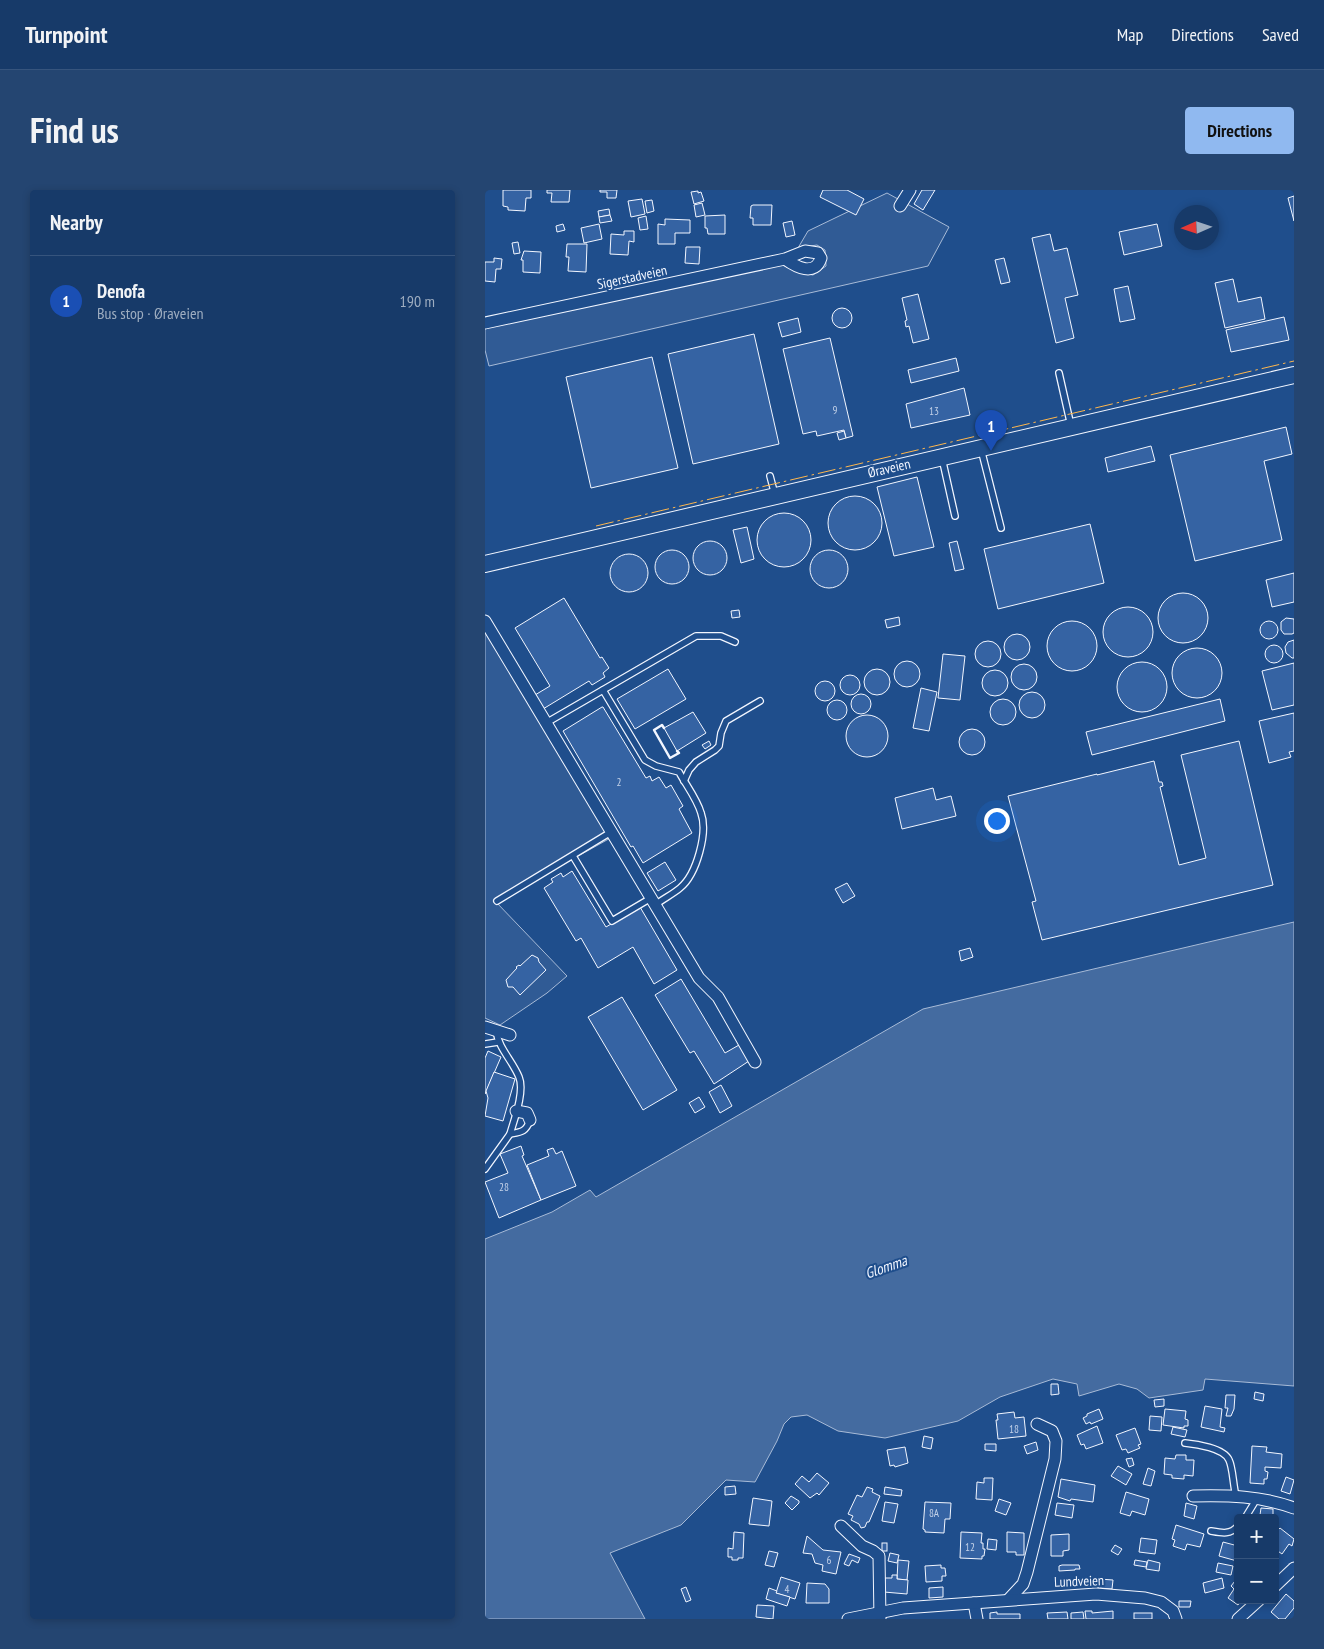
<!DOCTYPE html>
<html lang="en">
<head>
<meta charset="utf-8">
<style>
	body { margin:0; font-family:"PT Sans Narrow",sans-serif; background:#244571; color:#f1f3f6 }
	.controls { position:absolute; right:15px; bottom:15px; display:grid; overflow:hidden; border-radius:5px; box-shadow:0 2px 8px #0003 }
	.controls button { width:45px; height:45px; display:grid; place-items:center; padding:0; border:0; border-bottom:1px solid #36547d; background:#173a69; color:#f1f3f6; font:25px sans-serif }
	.compass { position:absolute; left:689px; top:15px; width:45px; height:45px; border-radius:50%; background:#173a69; box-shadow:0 2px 8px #0003; rotate:267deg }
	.you { position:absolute; left:511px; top:630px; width:18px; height:18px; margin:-12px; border:4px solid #fff; border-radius:50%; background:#1a73e8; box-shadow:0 0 0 8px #1a73e833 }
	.badge { display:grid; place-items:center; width:32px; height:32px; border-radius:50%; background:#90b9f0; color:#fff; font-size:16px; font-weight:700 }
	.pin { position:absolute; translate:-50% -41px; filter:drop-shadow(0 1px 2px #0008) }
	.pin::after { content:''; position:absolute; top:26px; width:18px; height:15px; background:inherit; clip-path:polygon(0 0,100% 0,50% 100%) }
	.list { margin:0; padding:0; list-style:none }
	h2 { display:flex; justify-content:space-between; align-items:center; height:65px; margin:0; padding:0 20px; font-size:21px }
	h2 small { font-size:16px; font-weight:400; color:#9eadc0 }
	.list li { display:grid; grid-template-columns:32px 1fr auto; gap:15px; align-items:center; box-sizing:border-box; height:90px; padding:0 20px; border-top:1px solid #36547d }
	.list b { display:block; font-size:19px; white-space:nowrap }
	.list p { margin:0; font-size:16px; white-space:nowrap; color:#9eadc0 }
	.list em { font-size:16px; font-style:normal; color:#9eadc0 }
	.map { position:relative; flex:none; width:809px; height:1429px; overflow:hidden; border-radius:5px }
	header { display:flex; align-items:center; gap:30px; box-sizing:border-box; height:70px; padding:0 25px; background:#173a69; border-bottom:1px solid #36547d }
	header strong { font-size:24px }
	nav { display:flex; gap:28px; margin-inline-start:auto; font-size:18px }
	.intro { display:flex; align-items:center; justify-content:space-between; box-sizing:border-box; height:120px; padding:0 30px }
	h1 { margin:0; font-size:35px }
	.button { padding:12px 22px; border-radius:5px; background:#90b9f0; color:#111; font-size:18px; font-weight:700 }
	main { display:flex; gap:30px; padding:0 30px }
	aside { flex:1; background:#173a69; border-radius:5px; box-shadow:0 2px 8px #0003 }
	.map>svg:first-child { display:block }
	.built { fill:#305b95; stroke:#a8bbd7 }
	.water { fill:#446ba0; stroke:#a8bbd7 }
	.building { fill:#3563a3; stroke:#f2f6ff }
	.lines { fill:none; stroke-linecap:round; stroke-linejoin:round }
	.lane-casing { stroke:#f2f6ff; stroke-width:8 }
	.street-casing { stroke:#f2f6ff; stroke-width:13 }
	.secondary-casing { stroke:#f2f6ff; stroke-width:18 }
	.lane { stroke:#1f4e8c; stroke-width:5.5 }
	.street { stroke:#1f4e8c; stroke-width:11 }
	.secondary { stroke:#1f4e8c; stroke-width:16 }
	.wall { stroke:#f2f6ff; stroke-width:2.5 }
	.power { stroke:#ffb74d; stroke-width:1; stroke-dasharray:18 4 2.5 4; stroke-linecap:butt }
	.labels { text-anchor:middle; stroke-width:4; stroke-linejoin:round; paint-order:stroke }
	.number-label { font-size:11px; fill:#c3d1e8 }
	.street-label { font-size:14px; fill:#f2f6ff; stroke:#1f4e8c }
	.water-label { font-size:15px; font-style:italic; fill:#f2f6ff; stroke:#1f4e8c }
</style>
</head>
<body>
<header>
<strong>Turnpoint</strong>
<nav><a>Map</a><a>Directions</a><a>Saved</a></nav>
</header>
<div class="intro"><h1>Find us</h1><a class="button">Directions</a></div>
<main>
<aside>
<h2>Nearby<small></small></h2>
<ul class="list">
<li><span class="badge" style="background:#1a4fb4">1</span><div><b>Denofa</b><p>Bus stop · Øraveien</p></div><em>190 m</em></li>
</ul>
</aside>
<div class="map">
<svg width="809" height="1429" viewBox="0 0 809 1429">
	<rect width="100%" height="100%" fill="#1f4e8c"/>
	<g class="built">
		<path d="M402,3L464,37L443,76L4,176L0,160V138L295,74L312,82L328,85L341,76L340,60L332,55L313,58L323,41Z"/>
		<path d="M0,430L129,646L11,712L82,786L62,803L15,835L0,828Z"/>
	</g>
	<path class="water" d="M809,732V1196L720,1189L718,1200L664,1208L652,1199L634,1194L594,1206L592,1194L568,1189L515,1207L473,1231L400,1248L353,1241L322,1225L306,1227L299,1234L292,1251L270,1292L241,1290L196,1335L125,1363L160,1429H0V1049L67,1022L105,1000L111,1007L438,819Z"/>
	<g class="building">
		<path d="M18,0H46V8H41L40,21L23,20V17L18,16Z"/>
		<path d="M62,0H85L84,12H66L67,3H62Z"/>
		<path d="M115,0H132L131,8H122V2H115Z"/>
		<path d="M338,0H362L379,9L371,25L335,7Z"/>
		<path d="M437,0H450L438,20L429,14Z"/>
		<path d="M213,1V3L216,2L219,11L209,14L206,2Z"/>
		<path d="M809,6V31L803,8Z"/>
		<path d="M157,9L160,24L146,27L143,11Z"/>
		<path d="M167,10L169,21L162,23L160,11Z"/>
		<path d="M217,13L220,25L211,27L209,15Z"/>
		<path d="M268,15H287L286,35H268V28H265L266,16Z"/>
		<path d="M124,19L125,25L114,27L113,21Z"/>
		<path d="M125,25L127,31L115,33L114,27Z"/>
		<path d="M240,25V44H223L222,38H220V26Z"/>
		<path d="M161,26L163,39L155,40L153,28Z"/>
		<path d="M180,29L205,30V43H190V54H173V34L180,35Z"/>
		<path d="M307,31L310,45L301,47L298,33Z"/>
		<path d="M78,34L80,40L72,42L71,36Z"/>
		<path d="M114,34L117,49L99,53L96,38Z"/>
		<path d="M672,34L677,56L639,65L634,42Z"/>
		<path d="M139,41H149V52L144,51L143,65L125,64L126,44L139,45Z"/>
		<path d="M565,44L569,61L582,58L593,105L580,108L589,148L571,153L547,48Z"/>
		<path d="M33,52L35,63L29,64L27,53Z"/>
		<path d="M82,54H102L101,82L83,81L84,67H81Z"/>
		<path d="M201,57H215L214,74L200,73Z"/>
		<path d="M39,61L56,62L55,83L38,82V70H36Z"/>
		<path d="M9,68L17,69L16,79H11L10,92L0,91V72H9Z"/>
		<path d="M519,68L525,92L516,94L510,70Z"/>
		<path d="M748,89L753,112L776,107L780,129L740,138L730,93Z"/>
		<path d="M643,96L650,129L635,132L629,99Z"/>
		<path d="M433,104L444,149L428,153L424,136L421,137L420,131L422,130L417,108Z"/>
		<circle cx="357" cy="128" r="10"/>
		<path d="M799,127L804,150L746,162L741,140Z"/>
		<path d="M313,128L316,142L297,147L293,133Z"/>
		<path d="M269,144L294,254L208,274L183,164Z"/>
		<path d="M345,148L368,246L361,248L359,240L332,246L331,241L318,244L298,159Z"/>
		<path d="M167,167L193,278L106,298L81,187Z"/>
		<path d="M471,168L474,181L426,193L423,180Z"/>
		<path d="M479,198L485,225L426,238L421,214Z"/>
		<path d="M801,237L807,264L779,271L797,350L710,371L685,265Z"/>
		<path d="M359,241L361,248L354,250L352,243Z"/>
		<path d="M666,256L670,271L623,282L620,268Z"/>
		<path d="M432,287L449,357L409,366L392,297Z"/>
		<circle cx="370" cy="333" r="27"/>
		<circle cx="299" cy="350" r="27"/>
		<path d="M605,334L619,393L513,419L499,359Z"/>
		<path d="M262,337L269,369L256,373L248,340Z"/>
		<path d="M472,351L479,379L470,381L464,353Z"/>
		<circle cx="225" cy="368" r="17"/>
		<circle cx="344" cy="379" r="19"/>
		<circle cx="187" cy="377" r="17"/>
		<circle cx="144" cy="383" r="19"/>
		<path d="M809,383V412L787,417L781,390Z"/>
		<circle cx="698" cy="428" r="25"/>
		<path d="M79,408L115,468L117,467L124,478L118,483L120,487L107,495L104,491L58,519L50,505L65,496L30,438Z"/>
		<circle cx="643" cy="442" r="25"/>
		<path d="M254,420L255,427L247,428L246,421Z"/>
		<path d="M414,427L415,435L402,438L400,430Z"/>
		<path d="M801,428L809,429V443L807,444H799L796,440V432Z"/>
		<circle cx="587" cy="456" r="25"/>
		<circle cx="784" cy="440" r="9"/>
		<circle cx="532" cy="457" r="13"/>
		<path d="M809,450V468H807L801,463L800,457L803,452Z"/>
		<circle cx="503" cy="464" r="13"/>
		<circle cx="789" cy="464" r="9"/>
		<circle cx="712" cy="483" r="25"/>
		<path d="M458,464L480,466L475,510L453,508Z"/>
		<circle cx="422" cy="484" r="13"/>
		<circle cx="657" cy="497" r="25"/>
		<path d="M809,473V515L787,520L777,481Z"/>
		<circle cx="539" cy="487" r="13"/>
		<path d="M183,479L201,509L150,539L132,509Z"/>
		<circle cx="392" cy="492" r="13"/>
		<circle cx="510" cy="493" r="13"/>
		<circle cx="365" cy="495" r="10"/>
		<circle cx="340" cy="501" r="10"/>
		<path d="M436,498L452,502L444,541L428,538Z"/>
		<circle cx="547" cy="515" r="13"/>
		<circle cx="376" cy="514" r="10"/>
		<path d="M735,509L740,531L607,565L601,542Z"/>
		<circle cx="518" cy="522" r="13"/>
		<circle cx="352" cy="520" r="10"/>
		<path d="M117,517H118L161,588L165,586L167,591L174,587L181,598L186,595L198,616L194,619L207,643L158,673L148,656L146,657L78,541Z"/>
		<path d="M208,522L221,543L192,561L179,538Z"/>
		<path d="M809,523V561L804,562L806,567L784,573L774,531Z"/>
		<circle cx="382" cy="546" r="21"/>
		<circle cx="487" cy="552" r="13"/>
		<path d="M224,551L226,555L220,559L217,555Z"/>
		<path d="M754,551L788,695L557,750L547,712L551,711L523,606L612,584V585L669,571L674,592H677L678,596L675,597L694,675L721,668L696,565Z"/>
		<path d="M448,598L451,610L466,606L471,626L417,639L410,608Z"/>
		<path d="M180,672L191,690L173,701L162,683Z"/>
		<path d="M87,681L121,737L155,717L192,780L169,794L148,757L113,778L96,748L91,751L59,698L68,692L66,689L76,683L78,687Z"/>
		<path d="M362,693L370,706L358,713L350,699Z"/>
		<path d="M485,758L488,767L476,771L474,761Z"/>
		<path d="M47,765L53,768L54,772L61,780L35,805L28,797H23L21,790L32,778L31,777L34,775L35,776Z"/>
		<path d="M196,789L240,863L254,855L264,871L229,894L209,861L205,863L170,805Z"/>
		<path d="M137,807L192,900L158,920L103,827Z"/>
		<path d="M3,861L16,867L0,904V868Z"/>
		<path d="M9,882L30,889L18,931L0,926L3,908L1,901Z"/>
		<path d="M236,895L247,916L235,923L224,902Z"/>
		<path d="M214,907L220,917L210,923L204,913Z"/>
		<path d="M36,956L39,965L37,966L56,1010L14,1028L0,992L23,983L15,964Z"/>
		<path d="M68,958L71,964L77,961L91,996L56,1010L42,975L64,966L62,960Z"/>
		<path d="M566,1194H573L574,1204L566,1205Z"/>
		<path d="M770,1202L779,1204L778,1211L769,1209Z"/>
		<path d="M741,1205H750L749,1219L746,1226H741L743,1218H740Z"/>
		<path d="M679,1209V1216L670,1217L669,1210Z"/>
		<path d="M720,1216L737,1219L735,1237L740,1238L739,1242L716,1237Z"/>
		<path d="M614,1219L618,1229L606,1234L605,1232L601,1234L598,1228L602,1226V1224Z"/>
		<path d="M680,1219L701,1221L700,1229L703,1230V1236H699V1238L678,1235Z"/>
		<path d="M529,1222L530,1228L539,1227L541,1246L513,1249L511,1230H513L512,1224Z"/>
		<path d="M665,1226L677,1227L676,1241L664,1240Z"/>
		<path d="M612,1236L618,1253L601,1259L599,1254L596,1255L592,1245Z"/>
		<path d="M688,1237L702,1240L700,1247L686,1244Z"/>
		<path d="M650,1238L656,1254L653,1255L655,1258L643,1263L641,1259L637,1260L631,1245Z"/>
		<path d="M439,1246L448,1248L446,1259L437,1257Z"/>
		<path d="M551,1252L553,1260L542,1264L539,1256Z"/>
		<path d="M500,1254H511V1261L500,1260Z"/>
		<path d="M767,1256L782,1257L781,1262L797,1264L796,1278L780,1277V1281L783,1282L782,1289H779V1294L765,1293Z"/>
		<path d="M420,1257L423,1273L410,1277L409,1275L405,1276L402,1260Z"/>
		<path d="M691,1265H701V1270H709L708,1286L699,1285V1289L687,1288V1285L679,1284L680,1268L690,1269Z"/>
		<path d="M647,1268L649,1275L644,1277L641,1269Z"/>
		<path d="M633,1276L647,1284L641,1295L626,1286Z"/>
		<path d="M663,1278L670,1281L666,1296L658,1294Z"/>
		<path d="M332,1283L344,1293L334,1305L332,1303L325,1308L310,1294L317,1286L324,1292Z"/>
		<path d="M801,1287L809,1290L805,1304L796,1301Z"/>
		<path d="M499,1288H508L507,1310L491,1309L492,1292L499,1293Z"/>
		<path d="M576,1289L610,1295L608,1312L586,1309L585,1311L573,1307Z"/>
		<path d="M250,1296L251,1304L240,1305V1297Z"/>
		<path d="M382,1297L388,1299L387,1302L395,1306L384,1332H382L380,1337L376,1338L374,1334L366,1330L368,1326L363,1324L372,1305L377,1307Z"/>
		<path d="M400,1297L417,1300L416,1306L399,1304Z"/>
		<path d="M641,1302L664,1309L660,1325L647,1321L645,1326L635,1323Z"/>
		<path d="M306,1306L314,1311V1313L307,1320L300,1313Z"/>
		<path d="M268,1308L287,1311L284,1336L264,1334Z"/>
		<path d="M514,1309L526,1313L521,1325L510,1321Z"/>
		<path d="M400,1312L413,1314L409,1333L397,1331Z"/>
		<path d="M440,1312L466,1313L465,1329H460L459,1343L440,1342V1340L438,1339Z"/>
		<path d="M572,1313L589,1315L587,1328L570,1325Z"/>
		<path d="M701,1313L712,1316L709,1329L699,1326Z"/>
		<path d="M776,1318L788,1319V1326L775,1325Z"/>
		<path d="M691,1335L719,1344L715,1357L702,1354L700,1360L688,1356L690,1350L687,1349Z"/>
		<path d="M795,1338L809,1349L807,1356L804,1354L797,1364L790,1359V1343Z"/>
		<path d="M249,1342L259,1343L258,1368H253V1370H247V1367H243V1358L248,1359Z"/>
		<path d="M476,1342L497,1343L496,1353H498V1359H500L499,1366H497V1369L475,1368Z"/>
		<path d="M522,1342L539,1343V1365H531V1362H522Z"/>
		<path d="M584,1344V1360L578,1361V1366H566V1345Z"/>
		<path d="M322,1346L338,1360L356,1362L351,1384L337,1381L338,1375L330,1373L327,1364L318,1363Z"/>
		<path d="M656,1348L672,1350L670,1364L654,1362Z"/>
		<path d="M503,1349L512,1350L511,1360L502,1359Z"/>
		<path d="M738,1352L753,1356L752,1371L734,1366Z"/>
		<rect x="397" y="1353" width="5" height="8"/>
		<path d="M630,1355L637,1359L633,1365L626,1361Z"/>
		<path d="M284,1361L293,1363L289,1377L280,1375Z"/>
		<path d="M405,1363L414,1365L412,1373L403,1371Z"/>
		<path d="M364,1364L375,1368L373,1373L367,1370L364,1376L359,1374Z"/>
		<path d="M413,1370L424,1371L422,1390L412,1389Z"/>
		<path d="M650,1370L662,1372L661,1377L649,1375Z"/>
		<path d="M663,1370L675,1373L674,1381L661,1379Z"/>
		<path d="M733,1373L748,1376L746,1385L731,1382Z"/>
		<path d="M456,1375V1378H460L461,1386H457V1391L441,1392L440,1376Z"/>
		<path d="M577,1375H594L595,1379H590V1380L574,1381V1376Z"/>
		<path d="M407,1385H412V1389L423,1390L422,1404L399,1402L400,1388H407Z"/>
		<path d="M296,1387L315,1393L310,1409L291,1403Z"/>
		<path d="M737,1388L739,1398L720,1403L718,1393Z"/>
		<path d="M614,1389L628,1390L627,1399L613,1398Z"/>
		<path d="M750,1391L753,1393V1410H756L753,1415L743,1408L749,1399L746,1396Z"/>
		<path d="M322,1393L340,1394L344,1399V1413H321Z"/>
		<path d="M201,1397L206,1410L201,1412L196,1399Z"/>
		<path d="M458,1397V1407L444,1408V1398Z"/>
		<path d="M284,1398L292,1401L291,1403L305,1407L302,1416L281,1409Z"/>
		<path d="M801,1404L809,1411V1418L800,1429H794L786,1422Z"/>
		<path d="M694,1411H706L705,1417H694Z"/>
		<path d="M272,1415L289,1416L288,1429L271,1427Z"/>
		<path d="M600,1421H607V1423L628,1421V1429H601Z"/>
		<path d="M512,1422V1424H535V1429H505V1423Z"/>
		<path d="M582,1422L583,1429H563L562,1423Z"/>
		<path d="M598,1422L599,1429H586V1423Z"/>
		<rect x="649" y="1423" width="18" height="6"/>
	</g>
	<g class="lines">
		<g class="lane-casing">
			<g id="lane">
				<path d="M574,183L586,236"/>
				<path d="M496,259L516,338"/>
				<path d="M457,268L470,326"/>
				<path d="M285,286L290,305"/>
				<path d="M118,500L160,570L171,576L194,582C201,595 212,609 216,623C223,642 212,684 195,698C188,704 178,709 170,715"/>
				<path d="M61,533L211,446H236L250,452"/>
				<path d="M199,591L204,580L211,572L230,560L234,556L236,543L241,531L275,511"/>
				<path d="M88,666L127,731L166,708"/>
				<path d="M12,711L126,642"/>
				<path d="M11,841C14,859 27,870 34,887C40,901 29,930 25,944"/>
				<path d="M0,854L13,852"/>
				<path d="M0,979L25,944C36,942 41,942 45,930"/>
				<path d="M700,1253C711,1254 739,1258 744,1270C748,1278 748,1295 751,1306"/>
				<path d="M760,1328L771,1310"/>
				<path d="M726,1341C737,1343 745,1345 753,1336"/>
			</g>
		</g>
		<g class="street-casing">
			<g id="street">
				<path d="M415,16L425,0"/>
				<path d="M0,133L300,69L320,61L333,63L336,68C330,87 311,77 300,69"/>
				<path d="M0,431L214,788L233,807L270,872"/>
				<path d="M0,837L25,845"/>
				<path d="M31,921L42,923L45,930"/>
				<path d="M708,1306C742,1305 777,1306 809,1318"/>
				<path d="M356,1336L377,1356L388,1361L394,1366L395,1429"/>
				<path d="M790,1396L809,1378"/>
				<path d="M524,1409L538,1394L542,1382L570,1269L571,1251L567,1241L552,1234"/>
				<path d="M489,1413L492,1429"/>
				<path d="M363,1429L418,1418L611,1404L660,1408L676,1412L688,1421L691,1429"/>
				<path d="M753,1429L774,1410"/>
			</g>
		</g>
		<g class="secondary-casing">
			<path id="secondary" d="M0,374L809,185"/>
		</g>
		<use href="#lane" class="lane"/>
		<use href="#street" class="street"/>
		<use href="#secondary" class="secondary"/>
		<path class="wall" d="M179,538L177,535L169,540L185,568L194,563L192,561"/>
		<path class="power" d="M111,336L809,171"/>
	</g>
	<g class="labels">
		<g class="number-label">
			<text x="350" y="224">9</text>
			<text x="449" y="225">13</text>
			<text x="134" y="596">2</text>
			<text x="19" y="1001">28</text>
			<text x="529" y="1243">18</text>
			<text x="449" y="1327">8A</text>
			<text x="485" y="1361">12</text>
			<text x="344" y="1374">6</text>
			<text x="302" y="1403">4</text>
		</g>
		<g class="street-label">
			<text transform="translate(147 87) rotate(-12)" y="5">Sigerstadveien</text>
			<text transform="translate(404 278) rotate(-13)" y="5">Øraveien</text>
			<text transform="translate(594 1391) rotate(-2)" y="5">Lundveien</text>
		</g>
		<g class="water-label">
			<text transform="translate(401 1077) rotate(-19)" y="5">Glomma</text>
		</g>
	</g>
</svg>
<div class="controls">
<button>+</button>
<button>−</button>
</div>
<svg class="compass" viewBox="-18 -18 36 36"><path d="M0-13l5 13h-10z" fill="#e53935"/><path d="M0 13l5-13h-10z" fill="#9eadc0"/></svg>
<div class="you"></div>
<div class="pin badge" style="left:506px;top:261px;background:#1a4fb4">1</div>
</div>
</main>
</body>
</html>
